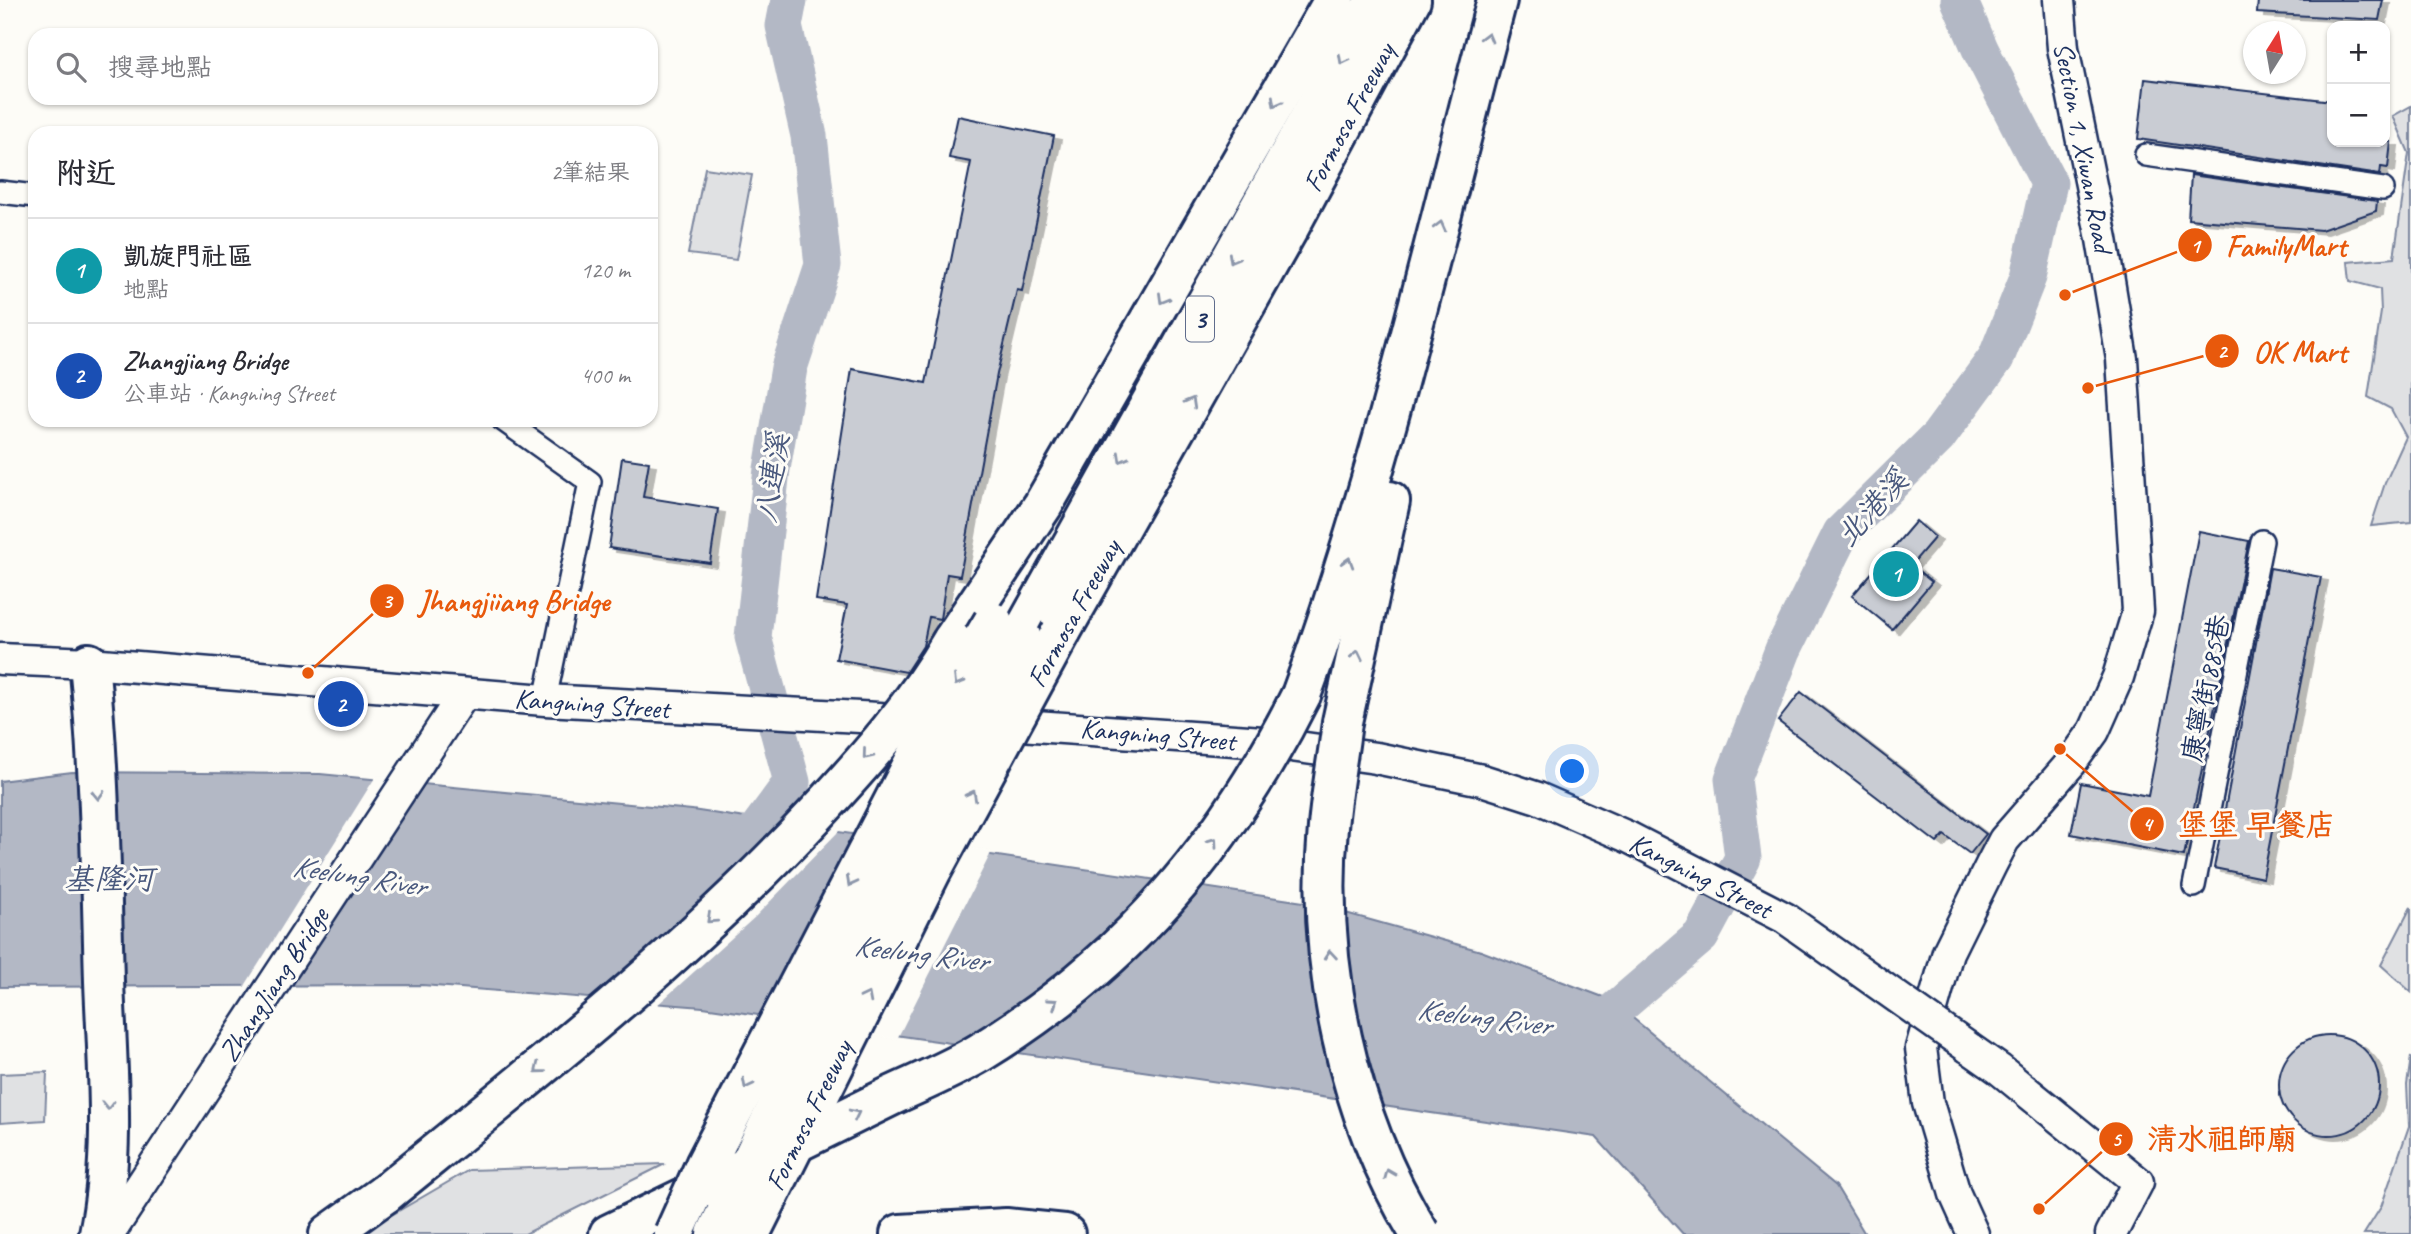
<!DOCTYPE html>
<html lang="zh-TW">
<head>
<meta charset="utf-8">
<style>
	body { margin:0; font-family:Caveat,"LXGW WenKai TC",sans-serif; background:#f7f7f7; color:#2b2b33 }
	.controls { position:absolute; right:21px; top:21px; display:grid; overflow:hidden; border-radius:14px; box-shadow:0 2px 5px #0004 }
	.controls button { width:63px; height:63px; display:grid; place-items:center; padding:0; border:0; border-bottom:2px solid #e1e1e2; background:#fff; color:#2b2b33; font:35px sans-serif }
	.compass { position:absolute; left:2243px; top:21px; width:63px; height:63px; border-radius:50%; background:#fff; box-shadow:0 2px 5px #0004; rotate:11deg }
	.you { position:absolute; left:1573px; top:772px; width:24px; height:24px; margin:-18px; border:5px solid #fff; border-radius:50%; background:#1a73e8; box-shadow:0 0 0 10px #1a73e833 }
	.badge { display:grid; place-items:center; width:46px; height:46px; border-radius:50%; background:#111827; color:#fff; font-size:23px; font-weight:700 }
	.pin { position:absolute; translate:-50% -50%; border:4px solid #fff; box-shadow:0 2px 7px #0006 }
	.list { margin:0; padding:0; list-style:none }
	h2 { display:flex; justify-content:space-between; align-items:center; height:91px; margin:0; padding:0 28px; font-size:30px }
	h2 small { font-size:23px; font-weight:400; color:#7c7c81 }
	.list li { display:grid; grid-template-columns:46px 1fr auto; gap:21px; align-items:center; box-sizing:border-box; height:105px; padding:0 28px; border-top:2px solid #e1e1e2 }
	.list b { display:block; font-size:26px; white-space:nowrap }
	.list p { margin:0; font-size:23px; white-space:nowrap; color:#7c7c81 }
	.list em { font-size:23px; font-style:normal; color:#7c7c81 }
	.icon { flex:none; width:38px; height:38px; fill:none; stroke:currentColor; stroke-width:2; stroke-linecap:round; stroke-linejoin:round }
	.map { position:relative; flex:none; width:2411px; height:1234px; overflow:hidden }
	.search { position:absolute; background:#fff; box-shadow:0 2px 5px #0004; left:28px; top:28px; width:630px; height:77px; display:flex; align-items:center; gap:18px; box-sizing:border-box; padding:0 24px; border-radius:21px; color:#7c7c81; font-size:26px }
	.panel { position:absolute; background:#fff; box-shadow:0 2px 5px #0004; left:28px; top:126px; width:630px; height:301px; border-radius:21px }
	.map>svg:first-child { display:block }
	.green { fill:#e0e1e3; stroke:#7e88a0; stroke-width:2 }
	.water { fill:#b3b8c5; stroke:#76819c; stroke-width:2 }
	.pier { fill:#fdfcf7 }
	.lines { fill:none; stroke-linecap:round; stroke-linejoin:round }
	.river { stroke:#b3b8c5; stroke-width:37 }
	.building { fill:#c9ccd3; stroke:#1b2f5e; stroke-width:2; filter:url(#shadow) }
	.street-casing { stroke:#1b2f5e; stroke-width:26 }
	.secondary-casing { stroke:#1b2f5e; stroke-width:35 }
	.highway-casing { stroke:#1b2f5e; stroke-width:44 }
	.street { stroke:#fdfcf7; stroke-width:21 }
	.secondary { stroke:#fdfcf7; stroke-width:30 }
	.highway { stroke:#fdfcf7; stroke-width:38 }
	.secondary-bridge-casing { stroke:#1b2f5e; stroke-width:35; stroke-linecap:butt }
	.highway-bridge-casing { stroke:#1b2f5e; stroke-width:44; stroke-linecap:butt }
	.secondary-bridge { stroke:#fdfcf7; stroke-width:30 }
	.highway-bridge { stroke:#fdfcf7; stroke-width:38 }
	.oneway { stroke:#8c96aa }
	.labels { text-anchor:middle; stroke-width:6; stroke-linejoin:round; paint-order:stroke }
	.shield { fill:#fdfcf7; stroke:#5f6c8c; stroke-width:2 }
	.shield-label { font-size:26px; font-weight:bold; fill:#1b2f5e }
	.street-label { font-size:28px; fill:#1b2f5e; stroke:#fdfcf7 }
	.water-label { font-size:30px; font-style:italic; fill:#49587d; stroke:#fdfcf7 }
	.leader { fill:none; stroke:#e8590c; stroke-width:2.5 }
	.callout-dot { fill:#e8590c; stroke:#fdfcf7; stroke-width:2.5 }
	.mark-label { font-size:21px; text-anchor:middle; font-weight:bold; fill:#fff }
	.callout-label { font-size:30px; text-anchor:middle; font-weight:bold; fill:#e8590c; stroke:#fdfcf7; stroke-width:6; stroke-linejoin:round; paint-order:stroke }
</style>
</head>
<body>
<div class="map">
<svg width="2411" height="1234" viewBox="0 0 2411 1234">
	<defs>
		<filter id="shadow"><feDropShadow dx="7" dy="4" stdDeviation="0" flood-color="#0004"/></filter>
	</defs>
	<rect width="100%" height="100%" fill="#fdfcf7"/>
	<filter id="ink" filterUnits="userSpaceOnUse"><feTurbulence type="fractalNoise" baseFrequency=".0143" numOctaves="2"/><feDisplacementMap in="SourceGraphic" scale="14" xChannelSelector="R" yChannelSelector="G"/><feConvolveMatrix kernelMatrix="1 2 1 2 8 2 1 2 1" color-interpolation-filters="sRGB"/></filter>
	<g filter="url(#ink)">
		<g class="green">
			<path d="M2411,106V522L2371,526L2385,483L2406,437L2391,409L2368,397L2381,312L2380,289L2350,281L2348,262L2394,258L2409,153L2393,116Z"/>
			<path d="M705,168L752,175L736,260L688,254Z"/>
			<path d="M2411,907V992L2381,965Z"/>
			<path d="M2411,1057V1234H2364L2381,1207L2409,1126L2407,1085Z"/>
			<path d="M47,1072L45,1120L0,1123V1074Z"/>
			<path d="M665,1164L525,1234H359L469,1170Z"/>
		</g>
		<path class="water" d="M72,772L320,774L692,810L1310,903L1481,951L1611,1000L1836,1186L1865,1234H1683L1596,1137L703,1007L422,985L0,987V781Z"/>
		<g class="pier">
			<path d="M376,776L417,780L281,989H243Z"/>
			<path d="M787,821L841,829L755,917L655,1007L598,1002Z"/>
			<path d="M885,835L992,851L897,1039L786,1022Z"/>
		</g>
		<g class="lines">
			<g class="river">
				<path d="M733,862L792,782L753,637L772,469L789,368L823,265L809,136L784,26L789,0"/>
				<path d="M1588,1033L1701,936L1743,858L1733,779L1783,650L1841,533L1938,437L1996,358L2028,277L2049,183L1981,51L1959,0"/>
			</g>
		</g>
		<g class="building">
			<path d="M2258,0H2383L2379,20L2257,13Z"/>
			<path d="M2145,79L2332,101V142H2391L2388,168L2381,167L2380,175L2138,139Z"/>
			<path d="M958,116L1054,136L1022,291L1017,290L997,374L960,576L947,574L940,619L929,617L923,646L906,672L836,659L847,605L816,600L852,369L926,383L971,162L949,158Z"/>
			<path d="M2191,175L2377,201L2376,211L2321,230L2188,219Z"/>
			<path d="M622,458L649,462L643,497L718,509L710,563L609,548Z"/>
			<path d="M1916,521L1935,537L1911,565L1932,582L1892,629L1852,596Z"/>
			<path d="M2199,531L2249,541L2184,856L2071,834L2081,783L2148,796Z"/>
			<path d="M2270,568L2321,577L2263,878L2214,868Z"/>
			<path d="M1801,692L1986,834L1970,854L1944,835L1937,843L1778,721Z"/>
			<circle cx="2329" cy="1085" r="50"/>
		</g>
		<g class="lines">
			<g class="street-casing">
				<g id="street">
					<path d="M2146,155L2383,189"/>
					<path d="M0,192L35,196"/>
					<path d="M503,420L590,482L545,700"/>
					<path d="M2194,886L2262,541"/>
				</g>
			</g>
			<g class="secondary-casing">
				<g id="secondary">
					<path d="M0,659L89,663L545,700L915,720"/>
					<path d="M992,723L1263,742L1376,758L1482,780L1538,798L1628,837"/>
					<path d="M1969,1048L1999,1069L2138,1182L2111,1234"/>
					<path d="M109,1234L464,694"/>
					<path d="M1973,1234L1955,1194L1928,1103L1921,1048L1948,952L1991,865L2004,840L2071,763L2094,731L2118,677L2138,611L2122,359L2102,239L2063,48L2059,0"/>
				</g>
			</g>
			<g class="highway-casing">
				<g id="highway">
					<path d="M1061,632L1290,226L1411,0"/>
					<path d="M1021,636L1375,0"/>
					<path d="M952,641L1043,505L1334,0"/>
					<path d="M89,663C100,768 101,875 104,981C107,1064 116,1151 99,1234"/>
					<path d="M1301,695C1384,468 1435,233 1497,0"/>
					<path d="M1342,722L1390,501"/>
					<path d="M329,1234L386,1193"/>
					<path d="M609,1234L706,1187"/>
					<path d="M900,1234L1006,1228L1065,1234"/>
				</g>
			</g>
			<use href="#street" class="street"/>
			<use href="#secondary" class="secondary"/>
			<use href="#highway" class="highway"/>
			<g class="secondary-bridge-casing">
				<path id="secondary-bridge" d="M1628,837L1785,918L1969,1048"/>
			</g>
			<g class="highway-bridge-casing">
				<g id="highway-bridge">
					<path d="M1342,722C1338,756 1331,792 1328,827C1316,965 1347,1116 1420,1234"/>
					<path d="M706,1187C768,1157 829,1126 891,1096C921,1082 953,1069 981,1052C1126,963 1225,847 1301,695"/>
					<path d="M386,1193C535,1072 687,953 818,812C867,759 916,704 952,641"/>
					<path d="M674,1234L705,1165L944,704L993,622"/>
					<path d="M716,1234L838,980L1021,636"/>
					<path d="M750,1234L931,872L1061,632"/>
				</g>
			</g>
			<use href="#secondary-bridge" class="secondary-bridge"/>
			<use href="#highway-bridge" class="highway-bridge"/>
		</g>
		<defs><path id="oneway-chevron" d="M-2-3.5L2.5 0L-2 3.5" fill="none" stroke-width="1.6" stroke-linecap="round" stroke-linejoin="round" transform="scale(1.75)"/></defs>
		<g class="oneway">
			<use href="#oneway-chevron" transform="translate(1487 37) rotate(-75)"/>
			<use href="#oneway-chevron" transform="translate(1343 60) rotate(118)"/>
			<use href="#oneway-chevron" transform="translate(1276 102) rotate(119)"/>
			<use href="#oneway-chevron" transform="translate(1440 226) rotate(-76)"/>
			<use href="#oneway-chevron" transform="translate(1233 259) rotate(119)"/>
			<use href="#oneway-chevron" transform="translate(1163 299) rotate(120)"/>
			<use href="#oneway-chevron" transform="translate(1191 402) rotate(-61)"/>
			<use href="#oneway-chevron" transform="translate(1122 458) rotate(119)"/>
			<use href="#oneway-chevron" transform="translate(1348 562) rotate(-73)"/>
			<use href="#oneway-chevron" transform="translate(1357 655) rotate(-78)"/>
			<use href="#oneway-chevron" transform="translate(958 681) rotate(121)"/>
			<use href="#oneway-chevron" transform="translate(867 755) rotate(130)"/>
			<use href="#oneway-chevron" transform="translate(98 795) rotate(88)"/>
			<use href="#oneway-chevron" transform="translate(972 795) rotate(-62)"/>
			<use href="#oneway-chevron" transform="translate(1213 842) rotate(-55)"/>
			<use href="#oneway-chevron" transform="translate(851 882) rotate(118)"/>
			<use href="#oneway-chevron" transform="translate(711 919) rotate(138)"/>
			<use href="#oneway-chevron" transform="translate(1330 955) rotate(-95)"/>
			<use href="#oneway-chevron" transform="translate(867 997) rotate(-63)"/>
			<use href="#oneway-chevron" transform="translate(1053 1003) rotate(-35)"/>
			<use href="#oneway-chevron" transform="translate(539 1069) rotate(141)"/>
			<use href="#oneway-chevron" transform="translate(747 1084) rotate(117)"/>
			<use href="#oneway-chevron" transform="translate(108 1105) rotate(89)"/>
			<use href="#oneway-chevron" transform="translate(855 1114) rotate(-26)"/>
			<use href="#oneway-chevron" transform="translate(1389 1174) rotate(-112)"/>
		</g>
	</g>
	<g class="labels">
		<rect class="shield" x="1186" y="296.5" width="28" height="45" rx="5"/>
		<g class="shield-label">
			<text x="1200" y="328">3</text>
		</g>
		<g class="street-label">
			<text transform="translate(1348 117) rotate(-62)" y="10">Formosa Freeway</text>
			<text transform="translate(2084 147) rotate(79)" y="10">Section 1, Xiwan Road</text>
			<text transform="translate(1073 613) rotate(-61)" y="10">Formosa Freeway</text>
			<text transform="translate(2205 688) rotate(-79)" y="10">康寧街885巷</text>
			<text transform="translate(592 703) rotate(4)" y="10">Kangning Street</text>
			<text transform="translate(1158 734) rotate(5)" y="10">Kangning Street</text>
			<text transform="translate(1701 875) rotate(27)" y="10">Kangning Street</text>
			<text transform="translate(273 984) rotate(-57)" y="10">ZhangJiang Bridge</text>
			<text transform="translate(808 1115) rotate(-64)" y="10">Formosa Freeway</text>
		</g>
		<g class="water-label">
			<text transform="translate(772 478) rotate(-82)" y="10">八連溪</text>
			<text transform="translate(1872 508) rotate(-48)" y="10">北港溪</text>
			<text transform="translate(359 876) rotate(9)" y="10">Keelung River</text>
			<text x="109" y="889">基隆河</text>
			<text transform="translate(921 953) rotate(7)" y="10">Keelung River</text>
			<text transform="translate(1484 1017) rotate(7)" y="10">Keelung River</text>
		</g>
	</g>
	<path class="leader" d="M2065 295L2195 245M2088 388L2222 351M308 673L387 601M2060 749L2147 824M2039 1209L2116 1139"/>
	<g class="callout-dot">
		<circle cx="2065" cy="295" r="7"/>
		<circle cx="2088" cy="388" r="7"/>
		<circle cx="308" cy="673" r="7"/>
		<circle cx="2060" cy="749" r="7"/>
		<circle cx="2039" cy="1209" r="7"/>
		<circle cx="2195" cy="245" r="18"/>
		<circle cx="2222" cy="351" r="18"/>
		<circle cx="387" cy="601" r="18"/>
		<circle cx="2147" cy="824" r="18"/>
		<circle cx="2116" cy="1139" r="18"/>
	</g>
	<g class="mark-label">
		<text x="2195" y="253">1</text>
		<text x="2222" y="358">2</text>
		<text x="387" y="608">3</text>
		<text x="2147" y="831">4</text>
		<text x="2116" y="1146">5</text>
	</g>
	<g class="callout-label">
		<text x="2286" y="256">FamilyMart</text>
		<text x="2300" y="362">OK Mart</text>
		<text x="514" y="611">Jhangjiiang Bridge</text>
		<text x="2257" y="835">堡堡 早餐店</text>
		<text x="2222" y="1149">清水祖師廟</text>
	</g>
</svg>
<div class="controls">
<button>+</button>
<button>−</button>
</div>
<svg class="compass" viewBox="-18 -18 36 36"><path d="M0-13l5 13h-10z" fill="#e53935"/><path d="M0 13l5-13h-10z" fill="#7c7c81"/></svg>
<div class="you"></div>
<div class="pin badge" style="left:1896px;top:574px;background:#0f9aa8">1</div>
<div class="pin badge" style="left:341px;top:704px;background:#1a4fb4">2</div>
<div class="search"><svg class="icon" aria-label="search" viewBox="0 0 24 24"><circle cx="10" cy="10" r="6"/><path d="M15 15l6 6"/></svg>搜尋地點</div>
<section class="panel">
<h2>附近<small>2筆結果</small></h2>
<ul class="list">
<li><span class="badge" style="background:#0f9aa8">1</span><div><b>凱旋門社區</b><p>地點</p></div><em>120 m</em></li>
<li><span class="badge" style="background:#1a4fb4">2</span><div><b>Zhangjiang Bridge</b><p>公車站 · Kangning Street</p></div><em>400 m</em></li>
</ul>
</section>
</div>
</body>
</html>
